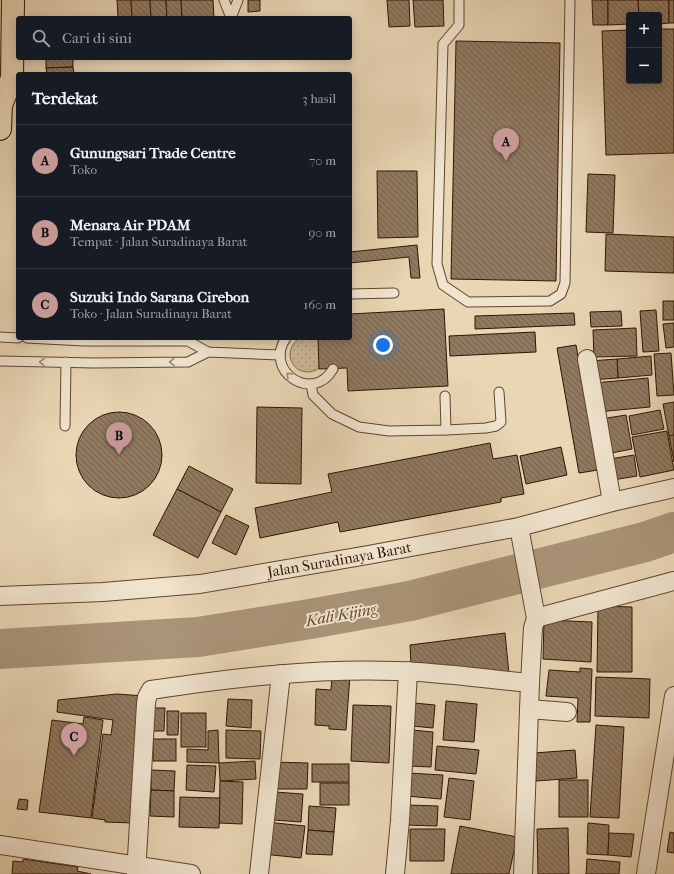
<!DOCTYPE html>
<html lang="id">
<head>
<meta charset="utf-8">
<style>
	body { margin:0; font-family:"IM FELL French Canon",serif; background:#242831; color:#f1f3f6 }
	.controls { position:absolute; right:12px; top:12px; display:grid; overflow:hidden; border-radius:4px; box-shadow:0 2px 10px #0003 }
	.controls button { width:36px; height:36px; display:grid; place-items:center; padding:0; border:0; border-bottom:1px solid #363941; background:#171b24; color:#f1f3f6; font:20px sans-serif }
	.you { position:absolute; left:383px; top:345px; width:14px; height:14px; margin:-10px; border:3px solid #fff; border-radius:50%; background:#1a73e8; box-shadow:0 0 0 6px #1a73e833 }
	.badge { display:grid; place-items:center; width:26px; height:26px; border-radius:50%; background:#c59692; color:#111; font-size:13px; font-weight:700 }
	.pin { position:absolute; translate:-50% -33px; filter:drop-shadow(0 1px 2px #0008) }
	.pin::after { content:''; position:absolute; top:21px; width:14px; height:12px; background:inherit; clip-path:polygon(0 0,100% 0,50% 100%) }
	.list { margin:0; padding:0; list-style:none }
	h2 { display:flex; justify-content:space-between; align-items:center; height:52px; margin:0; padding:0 16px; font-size:17px }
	h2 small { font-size:13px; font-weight:400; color:#9ea1a6 }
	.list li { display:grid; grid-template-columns:26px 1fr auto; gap:12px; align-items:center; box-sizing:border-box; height:72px; padding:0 16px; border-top:1px solid #363941 }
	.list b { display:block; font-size:15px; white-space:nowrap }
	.list p { margin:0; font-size:13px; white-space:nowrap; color:#9ea1a6 }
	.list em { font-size:13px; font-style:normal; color:#9ea1a6 }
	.icon { flex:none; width:22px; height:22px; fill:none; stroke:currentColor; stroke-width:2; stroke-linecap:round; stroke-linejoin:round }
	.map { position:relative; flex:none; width:674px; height:874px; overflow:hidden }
	.search { position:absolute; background:#171b24; box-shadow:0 2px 10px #0003; left:16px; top:16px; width:336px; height:44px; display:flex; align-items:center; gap:10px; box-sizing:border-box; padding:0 14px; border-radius:4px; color:#9ea1a6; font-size:15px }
	.panel { position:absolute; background:#171b24; box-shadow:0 2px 10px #0003; left:16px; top:72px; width:336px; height:268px; border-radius:4px }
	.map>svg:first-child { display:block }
	.garden { fill:url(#garden-dots); stroke:#7c654c }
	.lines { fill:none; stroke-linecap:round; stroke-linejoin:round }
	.river { stroke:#aa9478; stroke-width:40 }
	.building { fill:url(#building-back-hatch); stroke:#2f1501 }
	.lane-casing { stroke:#5e452e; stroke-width:11 }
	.street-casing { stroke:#5e452e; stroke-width:20 }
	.primary-casing { stroke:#2f1501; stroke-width:24 }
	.lane { stroke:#f1e4cf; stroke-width:9 }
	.street { stroke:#f1e4cf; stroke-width:18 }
	.primary { stroke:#e9d6b5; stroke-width:22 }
	.oneway { stroke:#9a8772 }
	.labels { text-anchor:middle; stroke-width:4; stroke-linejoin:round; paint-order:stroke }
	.street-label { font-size:15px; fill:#2f1501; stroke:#f1e4cf }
	.water-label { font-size:16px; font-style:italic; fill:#604831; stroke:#f1e4cf }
</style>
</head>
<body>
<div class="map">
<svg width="674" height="874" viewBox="0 0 674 874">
	<defs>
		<pattern id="garden-dots" width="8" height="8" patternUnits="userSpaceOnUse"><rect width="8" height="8" fill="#c9b596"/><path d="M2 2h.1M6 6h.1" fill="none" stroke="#ad9b80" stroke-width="1.8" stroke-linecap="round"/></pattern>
		<pattern id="building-back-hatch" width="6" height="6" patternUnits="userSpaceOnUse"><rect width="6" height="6" fill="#90795f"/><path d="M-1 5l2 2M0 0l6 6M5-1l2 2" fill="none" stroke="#76624c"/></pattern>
	</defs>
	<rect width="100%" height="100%" fill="#e9d6b5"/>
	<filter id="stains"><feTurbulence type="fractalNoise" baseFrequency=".005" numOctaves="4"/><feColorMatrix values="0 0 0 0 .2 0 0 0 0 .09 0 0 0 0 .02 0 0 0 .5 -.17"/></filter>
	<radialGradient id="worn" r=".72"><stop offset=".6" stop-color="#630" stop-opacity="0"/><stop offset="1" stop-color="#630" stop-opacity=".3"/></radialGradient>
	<path class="garden" d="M300,338H316L321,341V367C298,384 277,353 300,338Z"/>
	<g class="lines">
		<path class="river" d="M0,649L198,637L310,619L410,601L645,542L674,532"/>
	</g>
	<g class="building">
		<path d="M117,0H131L132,18H118Z"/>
		<path d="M131,0H150L151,18H132Z"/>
		<path d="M150,0H166L167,18H151Z"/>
		<path d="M166,0H181L182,18H167Z"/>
		<path d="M181,0H213L214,18H182Z"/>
		<path d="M248,0H260V11L248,12Z"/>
		<path d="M387,0H409L410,26L389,27Z"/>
		<path d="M413,0H443L444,26L415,27Z"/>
		<path d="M592,0H608V25H593Z"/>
		<path d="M608,0H638L639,15H629V24L608,25Z"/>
		<path d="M638,0H669V23L659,24V15H639Z"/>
		<rect x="669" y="0" width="5" height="23"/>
		<path d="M659,29H674V153L606,155L602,31L629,30V81H659Z"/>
		<path d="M456,41L560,43L556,281L451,279Z"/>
		<path d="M46,58H73V67L46,68Z"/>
		<path d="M73,67L74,74H47L46,68Z"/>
		<path d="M377,171H417L418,237L378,238Z"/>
		<path d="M588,174L615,175L613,233L586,232Z"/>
		<path d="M606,234L674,237V273L605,271Z"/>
		<path d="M417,245L420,278H411L409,257L350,263V252Z"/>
		<rect x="663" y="301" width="11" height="19"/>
		<path d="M444,309L448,386L348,391L347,368L319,369L318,338H350V314Z"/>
		<path d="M656,310L659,351L643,352L640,311Z"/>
		<path d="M621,311L622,326L591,327L590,312Z"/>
		<path d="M574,313L575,325L475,329V316Z"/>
		<path d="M674,323V347L666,348L663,324Z"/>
		<path d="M636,328L637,356L594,357L593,330Z"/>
		<path d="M535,332L536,352L450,356L449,336Z"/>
		<path d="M576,345L598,470L579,473L557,348Z"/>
		<path d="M671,353L674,395L657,396L654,354Z"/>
		<path d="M651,356L652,375L618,378L617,359Z"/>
		<path d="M617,359L618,378L591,380L590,361Z"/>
		<path d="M648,378L650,407L597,412L594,383Z"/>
		<path d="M674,402V435L669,436L663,404Z"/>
		<path d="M257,407L302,408L301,484L256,483Z"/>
		<path d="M660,410L664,429L632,435L629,416Z"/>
		<circle cx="119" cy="455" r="43"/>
		<path d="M626,415L632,449L606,454L601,419Z"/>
		<path d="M667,431L674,470L640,477L632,437Z"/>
		<path d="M674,435V462L669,436Z"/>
		<path d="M490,443L493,459L517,455L524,494L501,498V502L340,532L338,522L260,538L255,508L332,492L328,474Z"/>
		<path d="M561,447L567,475L526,484L520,456Z"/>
		<path d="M634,455L637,476L613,480L610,459Z"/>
		<path d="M189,466L233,489L221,512L177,489Z"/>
		<path d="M177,489L221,512L198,558L153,535Z"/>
		<path d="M226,515L249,526L236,555L212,543Z"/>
		<path d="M598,606L632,607V672H597Z"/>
		<path d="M544,620L592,622L591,662L543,659Z"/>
		<path d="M505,633L509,674L411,664L410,645Z"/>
		<path d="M580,668L592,669L590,722H577L578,698L546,696L549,670L580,672Z"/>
		<path d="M332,674L350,675L346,730L329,729V726L315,725L316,689L331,690Z"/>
		<path d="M596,677L650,679L649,718L595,716Z"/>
		<path d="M117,694L144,696L134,823L105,822V820L92,818L103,734L111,735L113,720L57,712L58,700Z"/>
		<path d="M228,699L252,700L251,728L226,726Z"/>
		<path d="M446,701L477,704L474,742L443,740Z"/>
		<path d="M414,703L435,705L433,728L412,726Z"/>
		<path d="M353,705L391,706L389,763L351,761Z"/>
		<path d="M151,708H165L164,731H150Z"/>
		<path d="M167,711H179L178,735H167Z"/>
		<rect x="181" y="713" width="25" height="34"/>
		<path d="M84,717L103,720L91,818L39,812L52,720L83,724Z"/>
		<path d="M596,725L624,727L619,818L590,817Z"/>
		<path d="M218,730L219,763L187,762V749L208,750V731Z"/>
		<path d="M226,730L261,731L260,759L226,758Z"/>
		<path d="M412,730L433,732L431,767L409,766Z"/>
		<rect x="153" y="739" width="23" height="22"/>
		<path d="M437,746L479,750L476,774L435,770Z"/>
		<path d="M575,750L577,778L536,781L534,753Z"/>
		<path d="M255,761L256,779L220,781L219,763Z"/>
		<path d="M273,762L308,763L307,789H273Z"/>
		<rect x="312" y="764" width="37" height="18"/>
		<path d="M187,765L216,766L214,792L186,790Z"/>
		<path d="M151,770L175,771L174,791L151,790Z"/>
		<path d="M408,773L443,775L441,799L406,796Z"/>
		<path d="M449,778L474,781L470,820L444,817Z"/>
		<rect x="559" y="780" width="29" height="37"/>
		<path d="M220,781L243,782L242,824L219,823Z"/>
		<rect x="320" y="783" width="29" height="22"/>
		<path d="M151,790L174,791V817L150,816Z"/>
		<path d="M275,792L303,794L301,822L273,820Z"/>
		<path d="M180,797L220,798L219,828L179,827Z"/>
		<path d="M19,799L28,800L27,810L17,809Z"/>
		<path d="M408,805L438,806L437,826L406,825Z"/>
		<path d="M309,806L336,808L334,832L308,830Z"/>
		<path d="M266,822L305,826L301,858L263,854Z"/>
		<path d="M588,823L609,825L608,855L587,854Z"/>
		<path d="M460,826L517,837L509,874H451Z"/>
		<path d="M568,828L569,874H538L537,829Z"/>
		<path d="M410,829H445L444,861H410Z"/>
		<path d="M308,830L334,832L332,855L306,854Z"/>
		<path d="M670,832L674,833V853L667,852Z"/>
		<path d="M609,833L634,834L631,857L608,855Z"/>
		<path d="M23,859L78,867L77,871L91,874H12L13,861L23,862Z"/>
		<path d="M587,859L620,862L619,874H586Z"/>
	</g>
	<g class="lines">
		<g class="lane-casing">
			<g id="lane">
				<path d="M224,0L231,18"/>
				<path d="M459,0V25L443,44L437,264L443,285L468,302L550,301L561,294L565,283L570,0"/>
				<path d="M231,18L238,0"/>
				<path d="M350,294L394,293"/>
				<path d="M0,337L18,338"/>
				<path d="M27,338L84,341H188L208,352L280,355"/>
				<path d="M286,338C263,371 313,404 333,369"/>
				<path d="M0,361L94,363L188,362L208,352"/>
				<path d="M311,384L313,395L332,414L359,427L389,431L446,430L486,428L496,426L501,422L499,392"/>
				<path d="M445,396L446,430"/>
				<path d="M65,426L66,362"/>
			</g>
		</g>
		<g class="street-casing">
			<g id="street">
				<path d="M587,359L612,502"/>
				<path d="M519,527L536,618L533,628L530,683L523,874"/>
				<path id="s1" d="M0,596L103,592L200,584L368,555L519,527L612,502L674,488"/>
				<path d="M536,618L674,581"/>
				<path d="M529,709L567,712"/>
				<path d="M0,845L191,874"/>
				<path d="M136,874L146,704L147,697L151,690C232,678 314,668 396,671C441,672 485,679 530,683"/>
				<path d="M259,874L281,674"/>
				<path d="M395,874L400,820L408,671"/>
				<path d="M646,874L674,696"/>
			</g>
		</g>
		<g class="primary-casing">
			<path id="primary" d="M0,129L1,105L12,78L13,0"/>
		</g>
		<use href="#lane" class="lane"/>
		<use href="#street" class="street"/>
		<use href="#primary" class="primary"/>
	</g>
	<defs><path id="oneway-chevron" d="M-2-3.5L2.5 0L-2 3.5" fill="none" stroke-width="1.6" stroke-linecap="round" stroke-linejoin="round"/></defs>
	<g class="oneway">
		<use href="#oneway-chevron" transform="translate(42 362) rotate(-179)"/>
		<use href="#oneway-chevron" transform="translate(172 362) rotate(179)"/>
		<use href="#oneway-chevron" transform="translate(289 375) rotate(-135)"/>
	</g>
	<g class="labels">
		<g class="street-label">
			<text dy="5" stroke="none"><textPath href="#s1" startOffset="342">Jalan Suradinaya Barat</textPath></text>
		</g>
		<g class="water-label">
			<text transform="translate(341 614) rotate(-10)" y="6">Kali Kijing</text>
		</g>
	</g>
	<rect width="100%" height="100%" filter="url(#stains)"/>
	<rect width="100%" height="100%" fill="url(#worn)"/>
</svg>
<div class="controls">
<button>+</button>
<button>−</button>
</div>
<div class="you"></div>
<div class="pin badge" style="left:506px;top:161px">A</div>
<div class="pin badge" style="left:119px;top:455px">B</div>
<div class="pin badge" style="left:74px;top:756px">C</div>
<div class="search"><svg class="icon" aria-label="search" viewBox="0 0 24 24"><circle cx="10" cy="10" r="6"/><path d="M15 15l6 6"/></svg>Cari di sini</div>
<section class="panel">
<h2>Terdekat<small>3 hasil</small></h2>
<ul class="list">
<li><span class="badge">A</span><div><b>Gunungsari Trade Centre</b><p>Toko</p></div><em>70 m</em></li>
<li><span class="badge">B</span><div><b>Menara Air PDAM</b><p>Tempat · Jalan Suradinaya Barat</p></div><em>90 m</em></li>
<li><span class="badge">C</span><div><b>Suzuki Indo Sarana Cirebon</b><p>Toko · Jalan Suradinaya Barat</p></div><em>160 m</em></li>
</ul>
</section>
</div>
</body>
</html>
